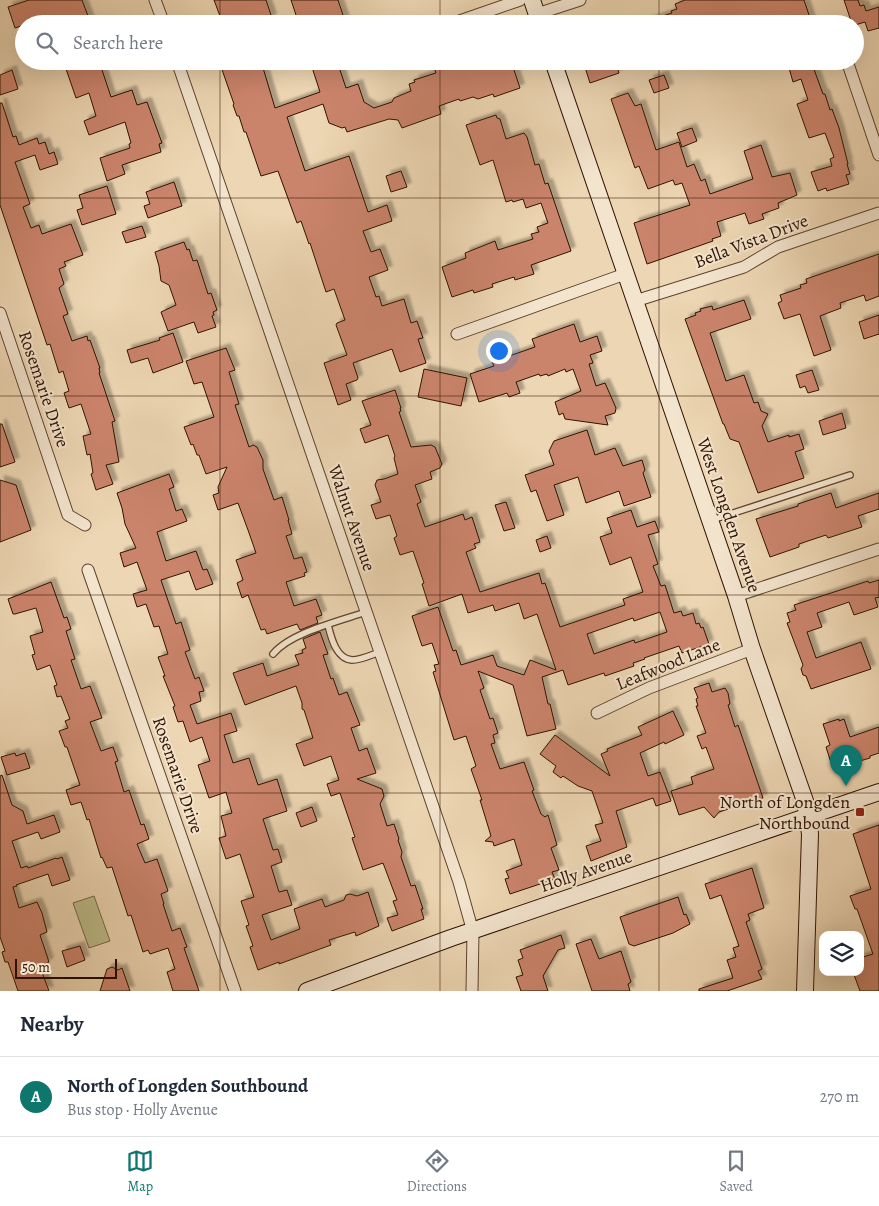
<!DOCTYPE html>
<html lang="en">
<head>
<meta charset="utf-8">
<style>
	body { margin:0; font-family:Alegreya,serif; background:#f6f6f7; color:#1f2937 }
	.controls { position:absolute; right:15px; bottom:15px; display:grid; overflow:hidden; border-radius:10px; box-shadow:0 5px 20px #0002 }
	.controls button { width:45px; height:45px; display:grid; place-items:center; padding:0; border:0; border-bottom:1px solid #e0e1e3; background:#fff; color:#1f2937; font:25px sans-serif }
	.scale { position:absolute; left:15px; bottom:12px; width:102px; box-sizing:border-box; padding-left:5px; border:2px solid #2f1200; border-top:0; font-size:14px; line-height:18px; white-space:nowrap; color:#2f1200; -webkit-text-stroke:4px #f3e4ce; paint-order:stroke }
	.you { position:absolute; left:498px; top:350px; width:18px; height:18px; margin:-12px; border:4px solid #fff; border-radius:50%; background:#1a73e8; box-shadow:0 0 0 8px #1a73e833 }
	.badge { display:grid; place-items:center; width:32px; height:32px; border-radius:50%; background:#0f766e; color:#fff; font-size:16px; font-weight:700 }
	.pin { position:absolute; translate:-50% -41px; filter:drop-shadow(0 1px 2px #0008) }
	.pin::after { content:''; position:absolute; top:26px; width:18px; height:15px; background:inherit; clip-path:polygon(0 0,100% 0,50% 100%) }
	.list { margin:0; padding:0; list-style:none }
	h2 { display:flex; justify-content:space-between; align-items:center; height:65px; margin:0; padding:0 20px; font-size:21px }
	h2 small { font-size:16px; font-weight:400; color:#747a83 }
	.list li { display:grid; grid-template-columns:32px 1fr auto; gap:15px; align-items:center; box-sizing:border-box; height:80px; padding:0 20px; border-top:1px solid #e0e1e3 }
	.list b { display:block; font-size:19px; white-space:nowrap }
	.list p { margin:0; font-size:16px; white-space:nowrap; color:#747a83 }
	.list em { font-size:16px; font-style:normal; color:#747a83 }
	.icon { flex:none; width:28px; height:28px; fill:none; stroke:currentColor; stroke-width:2; stroke-linecap:round; stroke-linejoin:round }
	.map { position:relative; flex:none; width:879px; height:991px; overflow:hidden }
	.search { position:absolute; background:#fff; box-shadow:0 5px 20px #0002; left:15px; right:15px; top:15px; height:55px; display:flex; align-items:center; gap:12px; box-sizing:border-box; padding:0 18px; border-radius:28px; color:#747a83; font-size:19px }
	.sheet { height:145px; background:#fff }
	nav { display:flex; justify-content:space-around; align-items:center; box-sizing:border-box; height:70px; border-top:1px solid #e0e1e3; background:#fff; font-size:14px; color:#747a83 }
	nav a { display:grid; justify-items:center; gap:2px }
	nav .on { color:#0f766e }
	.map>svg:first-child { display:block }
	.green { fill:#bdbc89; stroke:#766744 }
	.building { fill:#cb846c; stroke:#2f1200; fill-rule:evenodd; filter:url(#shadow) }
	.lines { fill:none; stroke-linecap:round; stroke-linejoin:round }
	.lane-casing { stroke:#5e432d; stroke-width:8 }
	.street-casing { stroke:#5e432d; stroke-width:13 }
	.secondary-casing { stroke:#2f1200; stroke-width:18 }
	.lane { stroke:#f3e4ce; stroke-width:5.5 }
	.street { stroke:#f3e4ce; stroke-width:11 }
	.secondary { stroke:#f3e4ce; stroke-width:16 }
	.grid { fill:none; stroke:#2f1200; stroke-width:1; stroke-opacity:0.55 }
	.poi-dot { fill:#8f2418; stroke:#f3e4ce; stroke-width:2 }
	.labels { text-anchor:middle; stroke-width:4; stroke-linejoin:round; paint-order:stroke }
	.street-label { font-size:18px; fill:#2f1200; stroke:#f3e4ce }
	.poi-label { font-size:18px; fill:#2f1200; stroke:#f3e4ce; text-anchor:end }
</style>
</head>
<body>
<div class="map">
<svg width="879" height="991" viewBox="0 0 879 991">
	<defs>
		<filter id="shadow"><feDropShadow dx="4.5" dy="-4.5" stdDeviation="1" flood-color="#0004"/></filter>
	</defs>
	<rect width="100%" height="100%" fill="#edd6b3"/>
	<filter id="stains"><feTurbulence type="fractalNoise" baseFrequency=".004" numOctaves="4"/><feColorMatrix values="0 0 0 0 .2 0 0 0 0 .09 0 0 0 0 .02 0 0 0 .5 -.17"/></filter>
	<radialGradient id="worn" r=".72"><stop offset=".6" stop-color="#630" stop-opacity="0"/><stop offset="1" stop-color="#630" stop-opacity=".3"/></radialGradient>
	<path class="green" d="M94,896L110,941L89,948L73,903Z"/>
	<g class="building">
		<path d="M29,0H82L91,24H44L43,19L24,24V25L15,28L8,7Z"/>
		<path d="M214,0H266L272,18L268,20L269,24H223Z"/>
		<path d="M291,0H338L346,24H299Z"/>
		<path d="M685,0H804L812,24H768L767,20L755,24H744L741,21L733,24H645L644,22L672,13L671,11L677,9L675,4Z"/>
		<path d="M844,0H858L860,6L864,5L866,11L879,7V28L868,31L865,22L855,25L852,24Z"/>
		<path d="M81,61H99L111,97L132,90L137,105L147,102L162,143L159,144L161,152L122,165L125,174L107,181L100,158L130,148L129,144L131,143L125,122L89,135L84,121L96,116L89,93L76,98L65,66Z"/>
		<path d="M219,61H261L275,108L320,92L310,61H337L346,88L358,84L364,102L374,108L392,102L394,98L411,91L409,84L415,82L414,80L436,73L434,67L449,61H454L455,64L465,61H511L520,88L494,97L493,94L478,99L473,97L460,101L459,99L439,106L441,114L402,128L398,120L389,119L347,132L345,127L342,128L329,123L323,104L287,117L305,171L349,156L368,212L387,205L392,221L363,231L371,252L380,249L388,270L369,277L376,297L379,296L382,306L404,299L411,323L417,321L423,338L418,339L426,363L400,372L392,349L353,363L358,378L357,380L346,384L351,400L338,405L324,363L347,355L336,325L337,323L345,320L334,289L326,292L310,243L309,244L301,221L297,223L278,171L261,176L246,132H244L239,116H237L233,105L234,104Z"/>
		<path d="M583,61H615L619,73L590,83Z"/>
		<path d="M787,61H811L823,94H825L830,110L832,109L839,128L848,164H847L850,174L846,175L849,184L827,191L826,188L818,191L811,172L832,166L830,159L834,157L825,133L809,138L797,104L808,100L801,79L793,82Z"/>
		<path d="M12,70L18,89L0,95V75Z"/>
		<path d="M664,75L669,88L654,93L649,80Z"/>
		<path d="M628,93L635,106L641,104L656,150L679,142L687,167L694,164L701,181L705,179L710,194L753,179L744,151L761,145L772,177L790,173L797,195L778,203L779,208L762,214L764,219L749,224L745,213L717,222L721,236L712,239L713,241L647,264L634,223L690,205L682,183L675,185L673,180L648,189L639,166L635,168L611,99Z"/>
		<path d="M0,103H2L13,137L16,136L19,145L37,138L39,144L45,142L49,154L54,152L58,164L40,170L35,155L15,162L30,204L23,207L31,228L39,225L42,234L71,224L83,255L64,262L66,266L59,269L64,284L59,288L68,314L63,316L72,341L87,336L88,341L90,340L100,368H99L100,373H99L115,421L112,422L119,462L106,465L113,484L96,490L91,474L93,473L90,454L87,455L83,436L91,434L81,404L69,408L64,393L69,391L63,371L59,373L50,344L47,345L0,205Z"/>
		<path d="M496,115L497,118L500,119L506,139L524,133L527,137L535,165L539,164L545,184L548,183L571,251L531,265L534,274L515,280L514,277L492,284L493,287L474,293L473,290L452,297L442,267L466,258L465,253L495,241L498,250L533,239L531,234L539,232L537,227L548,223L541,203L526,208L523,199L513,202L512,200L506,202L493,160L480,165L466,125Z"/>
		<path d="M692,128L697,141L682,147L677,133Z"/>
		<path d="M401,171L407,187L391,192L386,176Z"/>
		<path d="M174,182L182,206L148,218L144,206L150,204L146,192Z"/>
		<path d="M107,186L116,214L82,225L77,210L83,208L79,195Z"/>
		<path d="M142,226L146,237L126,243L122,232Z"/>
		<path d="M184,242L187,250L189,249L193,261L197,260L208,294L211,293L217,310L213,312L214,315L212,316L216,327L198,333L194,322L168,331L161,312L176,305L169,285L161,281L159,266L155,252Z"/>
		<path d="M879,254V296L866,301L864,295L840,303L841,308L820,316L831,350L814,356L800,314L784,319L778,303L782,301L780,295L801,288L800,285L807,283L806,279Z"/>
		<path d="M744,300L751,319L710,333L726,381L744,375L754,403L758,402L761,411L768,414L762,426L768,442L789,435V437L799,434L804,449L795,452L804,478L758,493L739,442L730,439L724,424H723L685,319L696,315L695,313L701,311L700,309L712,306L713,310Z"/>
		<path d="M879,315V334L864,339L859,322Z"/>
		<path d="M574,324L580,342L597,336L602,351L590,355L593,363L589,364L596,386L605,383L616,408L615,413L605,416L608,425L565,419L563,413L559,415L555,402L581,391L573,369L566,372L565,369L548,376L547,374L540,376L539,374L516,382L520,393L509,397L507,393L479,402L470,374L494,366L492,362L535,347L532,339Z"/>
		<path d="M173,333L183,362L153,373L148,358L131,363L127,350L160,340L159,338Z"/>
		<path d="M226,348L235,370L229,372L239,404L235,405L249,447L253,445L257,447L263,460V469L274,500L282,497L289,520H288L292,534L286,536L294,559L302,557L307,572L304,573L305,576L286,582L294,606L316,599L322,615L316,617L318,623L300,630L297,624L267,634L265,629L261,630L248,595L242,598L237,583L243,580L236,560L256,553L248,530L238,503L218,510L213,495L219,493L218,487L227,467L206,474L199,455H197L193,444L191,445L184,427L214,417L202,382L194,384L186,361Z"/>
		<path d="M424,369L467,378L461,406L418,397Z"/>
		<path d="M812,370L819,390L808,393L805,386L800,388L796,375Z"/>
		<path d="M395,390L401,408H400L401,411L399,412L411,447L431,445L435,447L442,464L440,468L430,472L432,479L415,485L421,502L417,504L425,527L463,514L465,520L472,517L480,542L474,544L476,548L466,552L480,592L539,573L542,584L545,583L560,627L625,605L623,599L643,592L631,557L610,565L600,537L612,533L607,518L631,510L637,527L655,521L659,532L648,535L658,564L653,566L661,586L665,585L674,613L681,611L683,616L693,613L696,624L699,623L701,628L703,627L709,644L682,653L679,646L644,658L645,659L633,663L634,666L605,676L604,673L568,685L563,670L542,677L548,704H550L556,729L527,736L513,685L478,671L484,688L480,690L490,719L493,718L498,733L493,735L495,743L491,744L500,769L524,762L534,790L532,791L541,814L545,817L548,815L557,845L551,848L559,870L552,872L555,879L510,894L505,879L509,878L506,871L522,865L514,839L494,846L493,842L485,841L491,836L480,800H482L471,769L476,766L466,736L454,740L433,672L436,671L434,665L439,664L432,643L422,646L412,616L438,607L453,651L456,650L461,665L493,655L497,666L524,675L530,660L556,670L537,614L524,619L519,603L495,611L493,605L468,613L462,594L429,606L422,584L424,583L413,551L400,555L394,538L397,536L390,515L376,519L371,505L381,502L375,485L377,480L384,479L398,474L394,458L395,456L388,435L365,443L360,429L371,425L362,401ZM660,612L667,632L635,643L634,640L594,654L587,634L633,618L634,621Z"/>
		<path d="M842,413L846,428L823,435L819,421Z"/>
		<path d="M0,424H2L15,462L0,467Z"/>
		<path d="M587,430L595,455L615,448L623,466L642,460L645,470L643,473L651,497L624,506L619,491L586,503L578,477L554,485L564,515L547,521L536,490L531,492L525,475L554,465L549,451L554,441Z"/>
		<path d="M169,474L174,487L169,489L176,511L182,509L187,521L157,532L166,561L196,551L203,570L207,569L213,584L196,590L189,571L161,580L176,624L181,622L190,650L185,652L195,679L199,677L204,691L199,692L201,701L190,705L197,724L231,713L237,731L224,735L233,763L249,758L258,785L277,779L287,811L263,819L273,850L278,849L282,862L271,866L279,892L287,890L292,905L262,915L271,940L300,929L294,909L322,899L325,907L344,900L346,895L350,894L357,896L368,892L379,926L356,936L355,932L329,940L331,945L279,964V962L258,970L250,947L253,946L246,926L249,925L241,901L254,897L240,854L226,859L219,838L226,836L221,816L232,813L226,792L209,798L198,765L210,761L202,737L190,742L183,721L178,722L173,707L175,706L163,676H165L158,657L168,654L159,626L154,627L146,604L137,607L133,594L147,590L137,562L124,567L120,553L136,548L125,524L122,508L117,493Z"/>
		<path d="M0,480L16,485L31,530L0,542Z"/>
		<path d="M831,493L836,508L879,493V509L858,516L862,527L828,538L826,535L799,544V547L770,557L756,519L798,506V504Z"/>
		<path d="M506,502L515,528L504,531L495,505Z"/>
		<path d="M547,536L551,548L540,552L536,540Z"/>
		<path d="M879,580V597L875,598L878,607L854,615L849,602L817,613L822,627L807,632L816,658L861,642L871,669L811,689L806,676L803,675L801,669L803,665L787,623L790,622L787,613L796,610L794,605L868,581L869,583Z"/>
		<path d="M51,582L64,618L67,617L71,629L66,631L75,659L71,660L81,689L90,686L102,718L90,722L101,751L113,747L118,761L115,762L124,792L129,790L141,825L144,824L149,839L137,844L145,863L157,859L168,891L161,894L164,904H163L172,931L180,928L187,947L184,948L199,991H173L167,972L175,969L168,948L150,954L148,950L143,952L131,915L128,916L112,867L107,868L102,857L101,858L89,819L87,820L81,802L71,805L66,790L80,785L67,747H65L59,731L68,728L65,721L70,719L61,696L57,697L54,686L57,685L50,665L37,670L32,655L35,654L30,636L43,632L36,608L15,614H13L8,599Z"/>
		<path d="M320,632L328,654L323,655L331,679L333,678L339,695L347,692L360,725L351,728L359,751L367,748L376,773L357,779L382,789L384,796L380,804L387,826L394,824L399,839L398,840L402,852L401,857L411,886L415,885L423,909H421L424,919L392,931L387,918L398,915L393,901L397,900L383,863L363,870L352,838L355,837L340,793L331,796L327,784L339,780L331,756L304,766L296,744L313,738L304,710L302,709V703L296,686L245,705L233,673L263,663L267,676L299,665L295,655L303,653L302,650L306,648L303,639Z"/>
		<path d="M709,683L712,692L725,688L728,693L730,704L728,705L735,727L738,725L763,798L719,812L714,818L704,807L679,815L671,791L693,784L691,777L714,769L706,747L702,749L697,736L706,733L696,706H698L696,699L698,698L694,688Z"/>
		<path d="M673,711L684,735L665,744L664,742L640,753L648,776L660,772L671,801L656,806L653,798L616,811L627,847L591,861L586,846L601,841L595,825L603,823L592,791L578,786L563,776L561,778L553,772L556,766L540,754L555,735L610,776L601,754L608,751L607,749L642,735L638,727Z"/>
		<path d="M839,719V721L844,719L850,737L879,727V753L870,756V758L833,769L826,747L830,745L823,724Z"/>
		<path d="M15,753L16,756L25,753L30,768L7,775L1,757Z"/>
		<path d="M2,775L12,805L23,811L27,824L54,815L60,832L41,839L38,832L12,841L21,868L27,866L28,868L56,858L57,859L62,857L70,880L52,886L48,874L16,885L17,886L13,887L19,908L37,902L42,913L47,932L40,935L49,962L40,967L49,991H18L8,962H5L2,952L5,951L0,937V776Z"/>
		<path d="M312,807L317,821L301,827L296,813Z"/>
		<path d="M879,825V991H860L853,972H860V958L873,954L857,909H855L850,896L871,889L853,834Z"/>
		<path d="M752,868L764,908L748,914L750,920L746,922L762,969L758,971L762,979L727,991H699V989L733,978L727,960L736,957L733,948L739,946L721,895L710,899L705,884Z"/>
		<path d="M678,897L684,915L686,914L690,924L673,933L634,946L629,944L620,917Z"/>
		<path d="M561,935L565,948L558,950L543,976L548,991H521L516,977L523,975L518,960L523,958L520,950Z"/>
		<path d="M591,939L599,959L621,951L631,982L628,984L630,991H592L576,944Z"/>
		<path d="M80,946L85,960L67,967L62,951Z"/>
		<path d="M112,967L118,970L122,968L130,991H100L107,969Z"/>
	</g>
	<g class="lines">
		<g class="lane-casing">
			<g id="lane">
				<path d="M712,520L850,475"/>
				<path d="M328,625C331,637 336,659 352,660C361,660 371,655 380,652"/>
				<path d="M273,654C290,633 339,621 366,612"/>
			</g>
		</g>
		<g class="street-casing">
			<g id="street">
				<path d="M155,0L164,24"/>
				<path d="M537,14L580,0"/>
				<path d="M451,24L520,0"/>
				<path d="M177,61L459,882L473,932L472,991"/>
				<path d="M847,61L879,155"/>
				<path d="M635,301L744,267L778,247L879,213"/>
				<path d="M0,313L68,515L85,525"/>
				<path d="M457,334L625,274"/>
				<path d="M88,570L235,991"/>
				<path d="M736,596L879,549"/>
				<path d="M597,713L649,688L752,649"/>
			</g>
		</g>
		<g class="secondary-casing">
			<g id="secondary">
				<path d="M532,0L540,24"/>
				<path d="M553,61L736,596L752,649L805,801L810,834L805,991"/>
				<path d="M307,991L451,938L879,792"/>
			</g>
		</g>
		<use href="#lane" class="lane"/>
		<use href="#street" class="street"/>
		<use href="#secondary" class="secondary"/>
	</g>
	<path class="grid" d="M220,0V24M440,0V24M659,0V24M220,61V991M440,61V991M659,61V991M0,198H879M0,396H879M0,595H879M0,793H879"/>
	<rect class="poi-dot" x="855" y="807" width="10" height="10" rx="2.5"/>
	<g class="labels">
		<g class="street-label">
			<text transform="translate(751 241) rotate(-21)" y="6">Bella Vista Drive</text>
			<text transform="translate(44 389) rotate(71)" y="6">Rosemarie Drive</text>
			<text transform="translate(729 515) rotate(71)" y="6">West Longden Avenue</text>
			<text transform="translate(352 518) rotate(71)" y="6">Walnut Avenue</text>
			<text transform="translate(668 664) rotate(-22)" y="6">Leafwood Lane</text>
			<text transform="translate(178 775) rotate(71)" y="6">Rosemarie Drive</text>
			<text transform="translate(586 871) rotate(-19)" y="6">Holly Avenue</text>
		</g>
		<g class="poi-label">
			<text x="850" y="808">North of Longden<tspan x="850" dy="21">Northbound</tspan></text>
		</g>
	</g>
	<rect width="100%" height="100%" filter="url(#stains)"/>
	<rect width="100%" height="100%" fill="url(#worn)"/>
</svg>
<div class="controls">
<button><svg class="icon" aria-label="layers" viewBox="0 0 24 24"><path d="M12 4l9 5-9 5-9-5zM3 14l9 5 9-5"/></svg></button>
</div>
<div class="scale">50 m</div>
<div class="you"></div>
<div class="pin badge" style="left:846px;top:786px">A</div>
<div class="search"><svg class="icon" aria-label="search" viewBox="0 0 24 24"><circle cx="10" cy="10" r="6"/><path d="M15 15l6 6"/></svg>Search here</div>
</div>
<section class="sheet">
<h2>Nearby<small></small></h2>
<ul class="list">
<li><span class="badge">A</span><div><b>North of Longden Southbound</b><p>Bus stop · Holly Avenue</p></div><em>270 m</em></li>
</ul>
</section>
<nav>
<a class="on"><svg class="icon" aria-label="map" viewBox="0 0 24 24"><path d="M3 6l6-2 6 2 6-2v14l-6 2-6-2-6 2zM9 4v14M15 6v14"/></svg>Map</a>
<a><svg class="icon" aria-label="directions" viewBox="0 0 24 24"><path d="M12 3l9 9-9 9-9-9zM9 14v-3h6M13 9l2 2-2 2"/></svg>Directions</a>
<a><svg class="icon" aria-label="saved" viewBox="0 0 24 24"><path d="M7 4h10v16l-5-4-5 4z"/></svg>Saved</a>
</nav>
</body>
</html>
